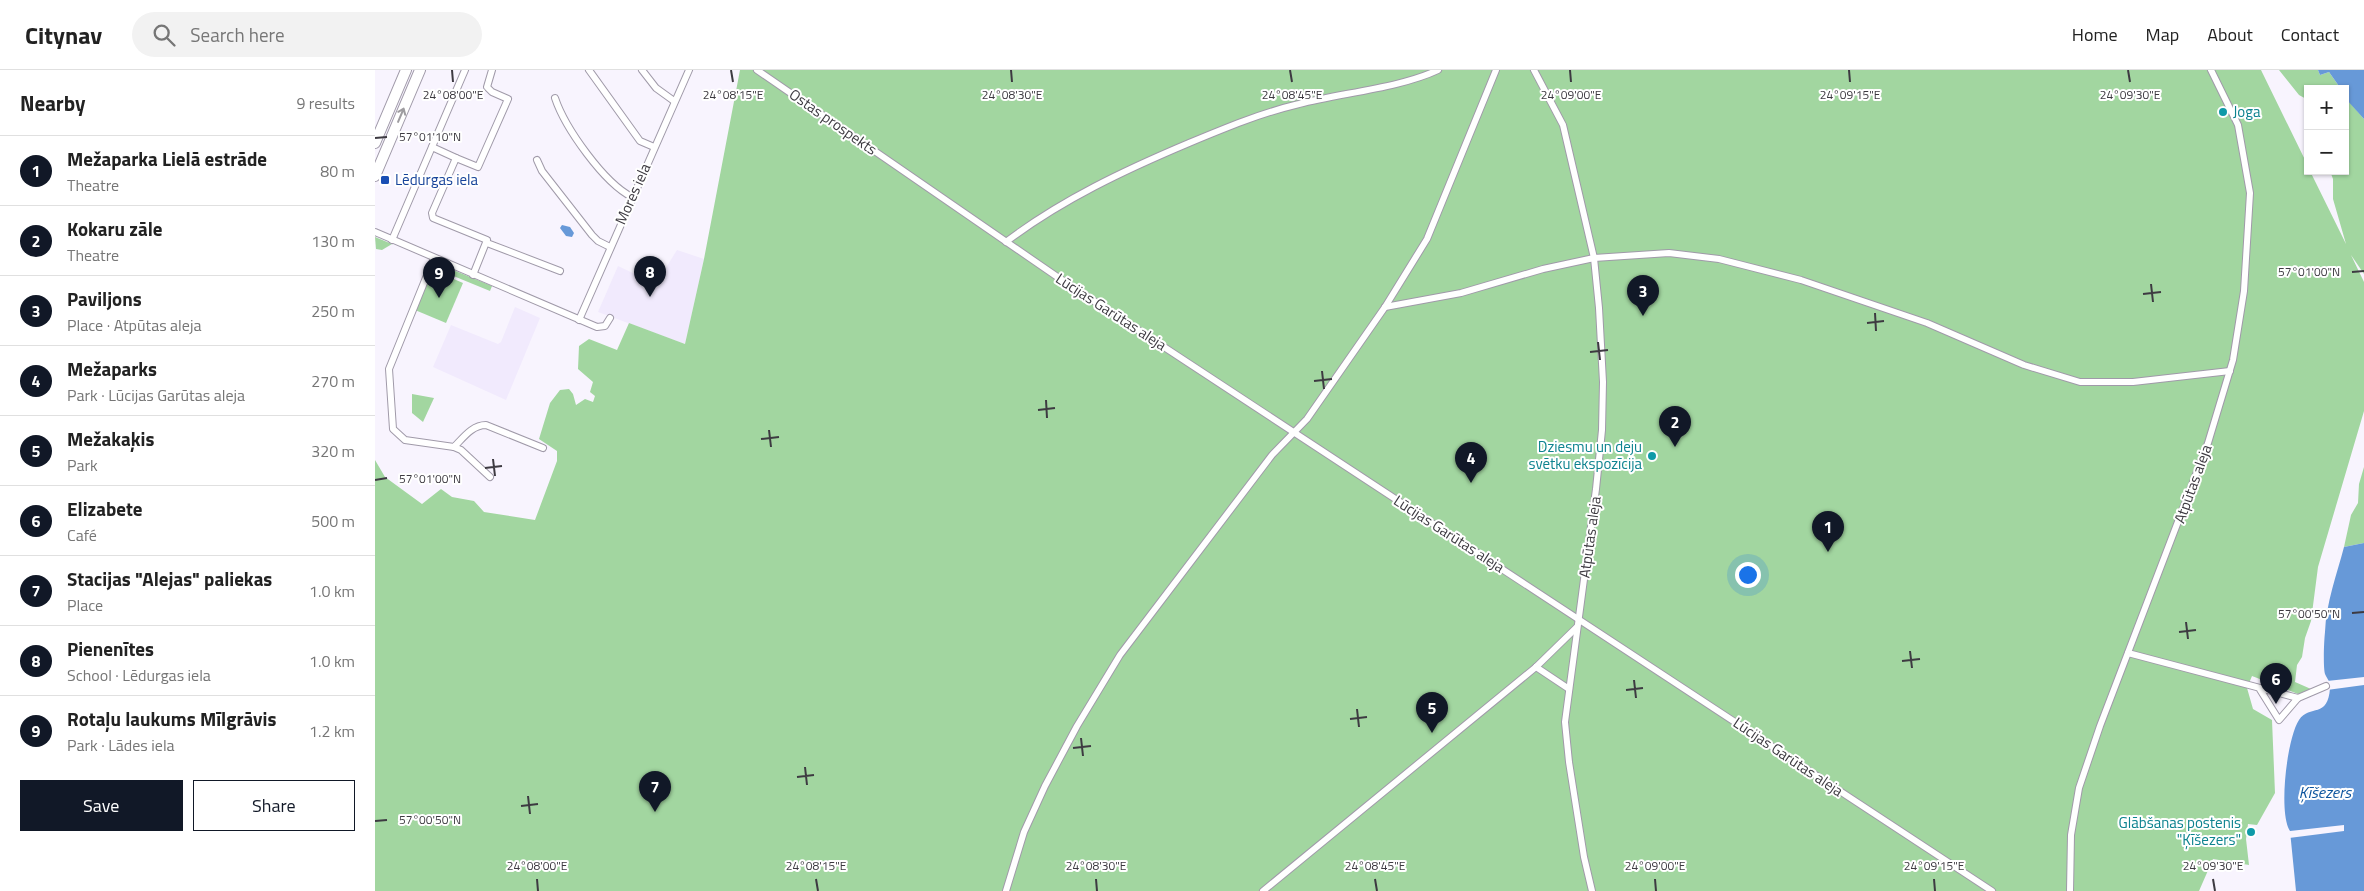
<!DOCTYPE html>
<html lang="en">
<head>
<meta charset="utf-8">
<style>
	body { margin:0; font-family:"Titillium Web",sans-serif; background:#f2f2f2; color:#222 }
	.controls { position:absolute; right:15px; top:15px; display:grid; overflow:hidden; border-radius:0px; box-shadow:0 1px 4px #0004 }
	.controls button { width:45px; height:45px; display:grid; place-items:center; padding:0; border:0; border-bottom:1px solid #e0e0e0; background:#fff; color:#222; font:25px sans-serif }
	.you { position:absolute; left:1372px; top:504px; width:18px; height:18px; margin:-12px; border:4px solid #fff; border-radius:50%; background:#1a73e8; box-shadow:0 0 0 8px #1a73e833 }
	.badge { display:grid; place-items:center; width:32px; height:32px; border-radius:50%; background:#111827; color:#fff; font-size:16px; font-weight:700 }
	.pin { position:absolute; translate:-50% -41px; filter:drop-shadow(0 1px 2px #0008) }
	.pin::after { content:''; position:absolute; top:26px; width:18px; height:15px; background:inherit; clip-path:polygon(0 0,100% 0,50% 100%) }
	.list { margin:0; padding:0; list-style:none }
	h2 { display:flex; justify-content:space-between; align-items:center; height:65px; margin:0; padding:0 20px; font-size:21px }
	h2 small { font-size:16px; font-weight:400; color:#767676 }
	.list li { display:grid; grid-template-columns:32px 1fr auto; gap:15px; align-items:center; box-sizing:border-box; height:70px; padding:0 20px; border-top:1px solid #e0e0e0 }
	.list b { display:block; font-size:19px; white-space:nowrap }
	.list p { margin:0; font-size:16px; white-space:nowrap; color:#767676 }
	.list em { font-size:16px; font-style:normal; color:#767676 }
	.actions { display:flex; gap:10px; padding:15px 20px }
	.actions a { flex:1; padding:11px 0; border:1px solid #111827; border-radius:0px; text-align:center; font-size:18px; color:#111827 }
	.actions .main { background:#111827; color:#fff }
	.icon { flex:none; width:28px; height:28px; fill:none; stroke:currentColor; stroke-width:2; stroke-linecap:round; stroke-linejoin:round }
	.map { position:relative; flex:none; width:1989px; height:821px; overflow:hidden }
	header { display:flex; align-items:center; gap:30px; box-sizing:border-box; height:70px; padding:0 25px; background:#fff; border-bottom:1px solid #e0e0e0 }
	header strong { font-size:24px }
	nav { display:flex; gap:28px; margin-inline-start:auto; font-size:18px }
	.search { width:350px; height:45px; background:#f2f2f2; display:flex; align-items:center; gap:12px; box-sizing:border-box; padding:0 18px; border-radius:28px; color:#767676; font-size:19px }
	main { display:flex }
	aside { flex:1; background:#fff }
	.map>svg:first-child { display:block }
	.built { fill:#f1eafd }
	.green { fill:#a2d6a0 }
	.water { fill:#6799d8 }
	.pier { fill:#f8f4fe }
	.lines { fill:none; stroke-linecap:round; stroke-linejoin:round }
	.street-casing { stroke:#a09aa9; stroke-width:8 }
	.primary-casing { stroke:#a09aa9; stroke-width:12 }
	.street { stroke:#fff; stroke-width:6 }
	.primary { stroke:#fff; stroke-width:10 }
	.oneway { stroke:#9e9ca0 }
	.ticks { fill:none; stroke:#3d3a41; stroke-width:2 }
	.culture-dot { fill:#0f9aa8; stroke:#fff; stroke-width:2 }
	.transit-dot { fill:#1a4fb4; stroke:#fff; stroke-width:2 }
	.labels { text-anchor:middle; stroke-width:4; stroke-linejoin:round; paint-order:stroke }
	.culture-label { font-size:15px; fill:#0d838f; stroke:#fff; text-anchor:end }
	.street-label { font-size:15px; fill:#3d3a41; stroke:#fff }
	.transit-label { font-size:15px; fill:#164399; stroke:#fff; text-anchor:start }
	.water-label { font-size:16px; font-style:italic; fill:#0c549e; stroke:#fff }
	.ticks-label { font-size:12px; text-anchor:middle; fill:#3d3a41; stroke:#fff; stroke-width:4; stroke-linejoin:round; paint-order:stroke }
</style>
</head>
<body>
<header>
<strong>Citynav</strong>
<div class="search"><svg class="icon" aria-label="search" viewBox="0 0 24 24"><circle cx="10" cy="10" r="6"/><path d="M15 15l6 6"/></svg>Search here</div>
<nav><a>Home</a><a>Map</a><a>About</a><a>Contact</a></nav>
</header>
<main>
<aside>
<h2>Nearby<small>9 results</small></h2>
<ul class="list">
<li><span class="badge">1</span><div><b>Mežaparka Lielā estrāde</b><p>Theatre</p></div><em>80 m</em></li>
<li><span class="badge">2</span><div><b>Kokaru zāle</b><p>Theatre</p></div><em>130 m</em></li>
<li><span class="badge">3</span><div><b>Paviljons</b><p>Place · Atpūtas aleja</p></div><em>250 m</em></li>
<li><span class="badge">4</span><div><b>Mežaparks</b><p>Park · Lūcijas Garūtas aleja</p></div><em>270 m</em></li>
<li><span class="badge">5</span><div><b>Mežakaķis</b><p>Park</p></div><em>320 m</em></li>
<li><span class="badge">6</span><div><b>Elizabete</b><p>Café</p></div><em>500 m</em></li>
<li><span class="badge">7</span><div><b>Stacijas &quot;Alejas&quot; paliekas</b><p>Place</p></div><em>1.0 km</em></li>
<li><span class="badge">8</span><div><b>Pienenītes</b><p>School · Lēdurgas iela</p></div><em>1.0 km</em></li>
<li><span class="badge">9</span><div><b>Rotaļu laukums Mīlgrāvis</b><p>Park · Lādes iela</p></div><em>1.2 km</em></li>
</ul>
<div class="actions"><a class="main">Save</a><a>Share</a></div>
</aside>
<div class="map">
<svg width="1989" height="821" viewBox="0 0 1989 821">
	<rect width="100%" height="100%" fill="#f8f4fe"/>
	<g class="built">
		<path d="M302,180L329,189L310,274L223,242L243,196L281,214Z"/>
		<path d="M140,237L165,248L131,330L58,297L76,255L123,274L126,272Z"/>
	</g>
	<g class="green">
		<path d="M365,0H1886L1933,96V101H1935L1971,174L1958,129V109L1955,101H1970V27L1989,49V204L1976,185L1989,212V341L1943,497L1936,551L1930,568L1927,587L1922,595L1920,612L1936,619L1923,624L1877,606L1872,618L1878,639L1897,650L1900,723L1882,755L1873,754L1871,769L1874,795L1838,789L1824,821H0V390L10,407L47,434L66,419L77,427L99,431L109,442L160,450L182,391V381L164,369L175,333L185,320L194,319L198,324L201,335L210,329L218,332L220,326L215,322L218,312L203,299L204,276L214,269L242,280L254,253L310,274L329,189Z"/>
		<path d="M1904,0H1943L1945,5L1954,2L1966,19H1933V30L1924,25Z"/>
		<path d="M0,167L17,174L7,180L1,179Z"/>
		<path d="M61,193L117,216L115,221L59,198Z"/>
		<path d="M58,200L88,213L71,253L40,240Z"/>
		<path d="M37,324L59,328L48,352L37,343Z"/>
		<path d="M1989,397V473L1969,477L1976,445L1983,433L1984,414Z"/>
	</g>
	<g class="water">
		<path d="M1943,0H1989V49L1971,29L1970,19H1966L1954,2L1945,5Z"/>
		<path d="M187,155L195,157L199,163L197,167L191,166L185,158Z"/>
		<path d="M1989,473V821H1921L1915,761C1903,743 1912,668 1924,650C1935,634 1953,649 1955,618C1956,612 1952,609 1950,604C1948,596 1949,571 1950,562C1951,533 1962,504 1969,477Z"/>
	</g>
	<g class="pier">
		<path d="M1989,607V615L1952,620V611Z"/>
		<path d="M1969,755V761L1914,768L1915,761Z"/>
	</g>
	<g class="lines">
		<g class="street-casing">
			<g id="street">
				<path d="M214,0L265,71L279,77"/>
				<path d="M267,0L281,18L299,31"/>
				<path d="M382,0L681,206L1617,821"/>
				<path d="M1159,0L1188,55L1219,188L1224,238L1228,312L1227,360L1221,419L1190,652L1194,692L1209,787L1217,821"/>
				<path d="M180,28C190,58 229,113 257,127"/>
				<path d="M57,77L81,88"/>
				<path d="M162,90L167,101L217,165L223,171L235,177"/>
				<path d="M0,162L222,257L230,256L235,248"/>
				<path d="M17,170L90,0"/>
				<path d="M631,172C686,130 750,100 814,73C850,58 886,43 924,34C966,23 1025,18 1063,0"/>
				<path d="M112,173L185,201"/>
				<path d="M59,188L14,299L18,359L30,370L79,377C88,368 97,355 111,355L168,378"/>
				<path d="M98,205L112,170L58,148L57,143L81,88L103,97L133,29L117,22L112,17L117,0"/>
				<path d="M1010,237L1086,223L1168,199L1219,188L1294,183L1344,189L1426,210L1552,253L1649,295L1705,312H1758L1855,301"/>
				<path d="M204,250L314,0"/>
				<path d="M79,377L86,380L115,407"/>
				<path d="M1753,583L1923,628L1904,650L1884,618"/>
				<path d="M1161,597L1194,619"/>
				<path d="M1923,628L1951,616"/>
				<path d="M631,821L649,762L670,716L702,656L745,585L897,385L932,349L1010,237L1052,169L1121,0"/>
				<path d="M888,821L1161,597L1202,557"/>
				<path d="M1695,821L1696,765L1704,718L1725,656L1833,373L1858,290L1869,221L1875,123L1863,55L1836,0"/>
			</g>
		</g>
		<g class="primary-casing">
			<g id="primary">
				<path d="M0,73L31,0"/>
				<path d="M0,106L45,0"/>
			</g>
		</g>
		<use href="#street" class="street"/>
		<use href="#primary" class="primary"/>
	</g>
	<defs><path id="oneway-shaft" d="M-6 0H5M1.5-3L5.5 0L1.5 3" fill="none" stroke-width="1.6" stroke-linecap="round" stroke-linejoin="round" transform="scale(1.25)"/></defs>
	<use class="oneway" href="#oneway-shaft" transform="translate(26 45) rotate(-67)"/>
	<path class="ticks" d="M77,0L78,12M356,0L358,12M636,0L637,12M915,0L917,12M1195,0L1196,12M1474,0L1475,12M1753,0L1755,12M0,68L12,67M1977,202L1989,201M1776,214L1778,232M1768,224L1786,222M1500,243L1501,261M1492,253L1509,251M1223,272L1225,290M1215,282L1233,280M947,301L949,319M939,311L957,309M671,330L672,348M663,340L680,338M394,360L396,377M386,369L404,367M118,389L120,406M110,398L127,396M0,410L12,408M1977,543L1989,542M1811,552L1813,569M1804,562L1821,560M1535,581L1537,598M1527,591L1545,589M1259,610L1261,628M1251,620L1268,618M982,639L984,657M975,649L992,647M706,668L708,686M698,678L716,676M430,697L432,715M422,707L439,705M153,726L155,744M146,736L163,734M0,751L12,750M162,809L163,821M441,809L443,821M721,809L722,821M1000,809L1002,821M1280,809L1281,821M1559,809L1560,821M1838,809L1840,821"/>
	<g class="culture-dot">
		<circle cx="1848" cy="42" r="5"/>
		<circle cx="1277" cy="386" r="5"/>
		<circle cx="1876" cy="762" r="5"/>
	</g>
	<rect class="transit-dot" x="5" y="105" width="10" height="10" rx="2.5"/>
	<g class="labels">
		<g class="culture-label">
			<text x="1858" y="47" text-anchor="start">Joga</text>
			<text x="1267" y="382">Dziesmu un deju<tspan x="1267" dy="17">svētku ekspozīcija</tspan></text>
			<text x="1866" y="758">Glābšanas postenis<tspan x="1866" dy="17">"Ķīšezers"</tspan></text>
		</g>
		<g class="street-label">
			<text transform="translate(458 52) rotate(35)" y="5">Ostas prospekts</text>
			<text transform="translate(258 124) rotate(-66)" y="5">Mores iela</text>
			<text transform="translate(736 242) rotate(33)" y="5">Lūcijas Garūtas aleja</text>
			<text transform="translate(1818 414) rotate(-70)" y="5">Atpūtas aleja</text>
			<text transform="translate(1074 464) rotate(33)" y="5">Lūcijas Garūtas aleja</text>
			<text transform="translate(1215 467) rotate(-82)" y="5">Atpūtas aleja</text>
			<text transform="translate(1413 687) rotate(34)" y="5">Lūcijas Garūtas aleja</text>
		</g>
		<g class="transit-label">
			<text x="20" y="115">Lēdurgas iela</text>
		</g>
		<g class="water-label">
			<text x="1950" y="728">Ķīšezers</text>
		</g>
	</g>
	<g class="ticks-label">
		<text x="78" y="29">24°08'00"E</text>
		<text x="358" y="29">24°08'15"E</text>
		<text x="637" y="29">24°08'30"E</text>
		<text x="917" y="29">24°08'45"E</text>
		<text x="1196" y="29">24°09'00"E</text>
		<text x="1475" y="29">24°09'15"E</text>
		<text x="1755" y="29">24°09'30"E</text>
		<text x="55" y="71">57°01'10"N</text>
		<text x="1934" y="206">57°01'00"N</text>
		<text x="55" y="413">57°01'00"N</text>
		<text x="1934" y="548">57°00'50"N</text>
		<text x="55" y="754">57°00'50"N</text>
		<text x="162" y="800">24°08'00"E</text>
		<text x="441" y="800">24°08'15"E</text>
		<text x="721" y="800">24°08'30"E</text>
		<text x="1000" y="800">24°08'45"E</text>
		<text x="1280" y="800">24°09'00"E</text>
		<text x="1559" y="800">24°09'15"E</text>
		<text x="1838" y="800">24°09'30"E</text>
	</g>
</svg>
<div class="controls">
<button>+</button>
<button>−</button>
</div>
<div class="you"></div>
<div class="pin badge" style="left:1453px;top:482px">1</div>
<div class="pin badge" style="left:1300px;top:377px">2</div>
<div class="pin badge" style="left:1268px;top:246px">3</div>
<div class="pin badge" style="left:1096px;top:413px">4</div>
<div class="pin badge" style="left:1057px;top:663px">5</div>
<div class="pin badge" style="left:1901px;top:634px">6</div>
<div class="pin badge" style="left:280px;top:742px">7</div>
<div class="pin badge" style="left:275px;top:227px">8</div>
<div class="pin badge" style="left:64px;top:228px">9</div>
</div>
</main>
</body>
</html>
